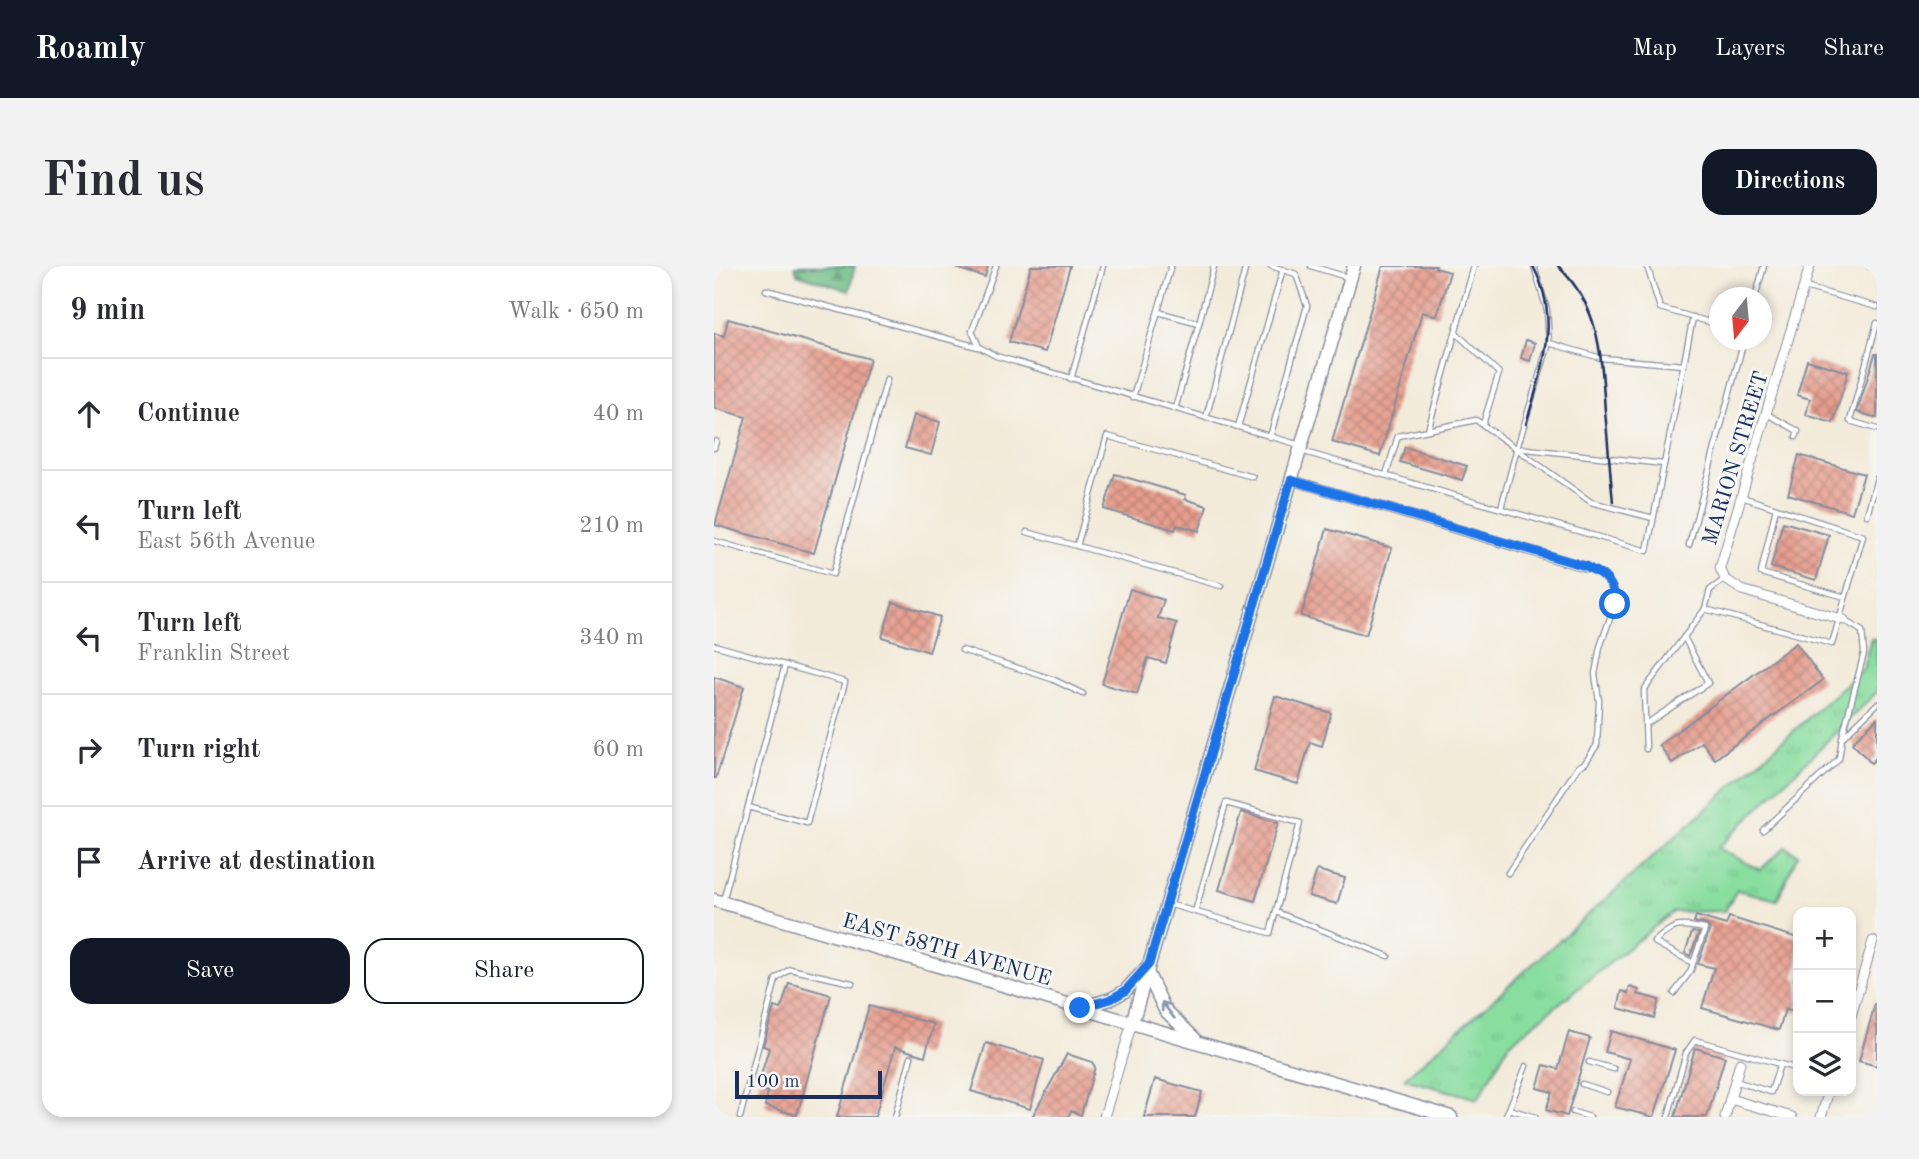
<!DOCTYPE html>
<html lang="en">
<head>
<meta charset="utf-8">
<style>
	body { margin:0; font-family:"Old Standard TT",serif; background:#f2f2f3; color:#2b2b33 }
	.controls { position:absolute; right:21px; bottom:21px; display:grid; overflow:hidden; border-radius:14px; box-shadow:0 4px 10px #0003 }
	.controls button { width:63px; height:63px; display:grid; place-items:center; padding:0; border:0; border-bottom:2px solid #e1e1e2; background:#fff; color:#2b2b33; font:35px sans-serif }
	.compass { position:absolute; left:995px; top:21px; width:63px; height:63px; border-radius:50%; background:#fff; box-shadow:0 4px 10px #0003; rotate:196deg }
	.scale { position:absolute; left:21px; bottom:18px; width:147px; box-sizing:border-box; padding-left:7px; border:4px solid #1b2f5e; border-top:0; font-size:19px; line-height:24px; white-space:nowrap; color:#1b2f5e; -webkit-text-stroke:5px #f6f6f2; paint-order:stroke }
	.stop { position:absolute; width:21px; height:21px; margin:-16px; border:5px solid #1a73e8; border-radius:50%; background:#fff }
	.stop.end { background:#1a73e8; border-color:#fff; box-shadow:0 2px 7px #0008 }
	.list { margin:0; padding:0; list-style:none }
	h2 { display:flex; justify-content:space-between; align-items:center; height:91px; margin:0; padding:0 28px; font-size:30px }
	h2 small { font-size:23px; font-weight:400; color:#7c7c81 }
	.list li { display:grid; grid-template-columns:46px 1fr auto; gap:21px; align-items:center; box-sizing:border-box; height:112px; padding:0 28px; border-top:2px solid #e1e1e2 }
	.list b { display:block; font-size:26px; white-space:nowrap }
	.list p { margin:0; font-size:23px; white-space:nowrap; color:#7c7c81 }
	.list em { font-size:23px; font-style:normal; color:#7c7c81 }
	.actions { display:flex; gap:14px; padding:21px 28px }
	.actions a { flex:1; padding:16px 0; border:2px solid #111827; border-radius:21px; text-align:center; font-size:24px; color:#111827 }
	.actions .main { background:#111827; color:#fff }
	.icon { flex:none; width:38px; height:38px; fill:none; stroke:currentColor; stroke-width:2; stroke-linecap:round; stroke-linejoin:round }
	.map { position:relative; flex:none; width:1163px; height:851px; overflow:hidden; border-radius:21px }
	header { display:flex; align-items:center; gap:42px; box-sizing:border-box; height:98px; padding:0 35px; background:#111827; color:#fff }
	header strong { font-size:33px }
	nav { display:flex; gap:38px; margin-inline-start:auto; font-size:24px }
	.intro { display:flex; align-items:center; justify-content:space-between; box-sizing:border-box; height:168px; padding:0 42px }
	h1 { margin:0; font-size:49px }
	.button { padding:18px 32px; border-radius:21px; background:#111827; color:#fff; font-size:24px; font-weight:700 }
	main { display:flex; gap:42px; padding:0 42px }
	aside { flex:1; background:#fff; border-radius:21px; box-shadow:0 4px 10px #0003 }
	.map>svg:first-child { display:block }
	.grass { fill:url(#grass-tufts); stroke:#52867e; stroke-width:2 }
	.forest { fill:url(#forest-firs); stroke:#447672; stroke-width:2 }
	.building { fill:url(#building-cross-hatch) }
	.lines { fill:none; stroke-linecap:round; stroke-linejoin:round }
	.lane-casing { stroke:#878d9c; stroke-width:7 }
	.street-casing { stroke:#878d9c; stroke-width:11 }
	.secondary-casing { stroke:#878d9c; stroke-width:15 }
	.lane { stroke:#fff; stroke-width:4.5 }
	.street { stroke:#fff; stroke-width:9 }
	.secondary { stroke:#fff; stroke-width:12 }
	.rail { stroke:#1b2f5e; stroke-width:2.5 }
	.oneway { stroke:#8d97ae }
	.route { stroke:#1a73e8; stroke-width:9 }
	.labels { text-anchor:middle; stroke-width:6; stroke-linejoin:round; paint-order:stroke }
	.street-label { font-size:21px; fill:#1b2f5e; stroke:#f6f6f2 }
</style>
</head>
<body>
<header>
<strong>Roamly</strong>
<nav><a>Map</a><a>Layers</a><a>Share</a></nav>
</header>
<div class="intro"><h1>Find us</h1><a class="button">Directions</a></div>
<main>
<aside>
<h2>9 min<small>Walk · 650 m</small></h2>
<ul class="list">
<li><svg class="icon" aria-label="ahead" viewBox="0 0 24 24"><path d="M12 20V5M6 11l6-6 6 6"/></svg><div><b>Continue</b></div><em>40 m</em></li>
<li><svg class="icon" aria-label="left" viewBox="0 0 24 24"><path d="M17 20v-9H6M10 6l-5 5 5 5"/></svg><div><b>Turn left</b><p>East 56th Avenue</p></div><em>210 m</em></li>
<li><svg class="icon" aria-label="left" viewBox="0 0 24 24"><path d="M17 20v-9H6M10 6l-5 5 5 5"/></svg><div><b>Turn left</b><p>Franklin Street</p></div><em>340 m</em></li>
<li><svg class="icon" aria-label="right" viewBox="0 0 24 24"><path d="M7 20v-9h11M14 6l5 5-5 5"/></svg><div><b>Turn right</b></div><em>60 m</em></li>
<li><svg class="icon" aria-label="arrive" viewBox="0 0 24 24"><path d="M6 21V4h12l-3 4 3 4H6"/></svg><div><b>Arrive at destination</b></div></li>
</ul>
<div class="actions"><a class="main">Save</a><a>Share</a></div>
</aside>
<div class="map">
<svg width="1163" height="851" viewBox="0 0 1163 851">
	<defs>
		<pattern id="grass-tufts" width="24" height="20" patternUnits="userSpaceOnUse" patternTransform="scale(1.75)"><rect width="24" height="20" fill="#88dd9f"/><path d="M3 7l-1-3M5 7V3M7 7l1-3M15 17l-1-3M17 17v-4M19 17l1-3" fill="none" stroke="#75be8b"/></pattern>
		<pattern id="forest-firs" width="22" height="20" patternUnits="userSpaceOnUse" patternTransform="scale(1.75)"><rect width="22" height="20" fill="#6ebc86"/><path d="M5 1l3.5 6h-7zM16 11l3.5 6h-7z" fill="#5a9971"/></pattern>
		<pattern id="building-cross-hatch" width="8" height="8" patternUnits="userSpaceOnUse" patternTransform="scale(1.75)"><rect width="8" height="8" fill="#e79e8e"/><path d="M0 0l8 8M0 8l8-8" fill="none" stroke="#ba8177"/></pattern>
	</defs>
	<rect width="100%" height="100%" fill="#f6f6f2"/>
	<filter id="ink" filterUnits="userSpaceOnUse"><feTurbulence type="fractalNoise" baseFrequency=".0143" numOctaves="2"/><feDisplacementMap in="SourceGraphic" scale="14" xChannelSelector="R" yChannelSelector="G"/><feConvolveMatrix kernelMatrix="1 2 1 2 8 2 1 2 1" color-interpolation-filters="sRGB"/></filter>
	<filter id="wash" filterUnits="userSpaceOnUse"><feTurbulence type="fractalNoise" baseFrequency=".00686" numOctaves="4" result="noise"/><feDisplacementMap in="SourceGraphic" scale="28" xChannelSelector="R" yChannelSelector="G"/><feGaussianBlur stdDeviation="1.57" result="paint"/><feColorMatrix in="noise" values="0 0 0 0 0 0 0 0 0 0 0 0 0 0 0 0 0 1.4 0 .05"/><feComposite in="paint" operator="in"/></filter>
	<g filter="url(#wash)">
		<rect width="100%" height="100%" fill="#f3ebda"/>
		<path class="grass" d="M1157,372L1163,374V426L1004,582L1046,604L1071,581L1084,588L1063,634L1023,624L1011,645L959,646L795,778L764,833L690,813L1149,403Z"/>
		<path class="forest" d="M81,0H141L135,25L83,8Z"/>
		<g id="blocks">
			<g class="building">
				<path d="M242,0H274L271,11L242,2Z"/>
				<path d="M317,0H356L331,86L295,76Z"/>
				<path d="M669,0H722L721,2L736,6L723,50L708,46L666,190L618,176Z"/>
				<path d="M14,53L156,93L100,287L1,259L32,151L0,142V67L10,70Z"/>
				<path d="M812,74L821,77L816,95L807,92Z"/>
				<path d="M1161,88H1163V152L1143,146Z"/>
				<path d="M1093,94L1134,106L1119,157L1092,149L1096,133L1083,129Z"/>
				<path d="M200,149L226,156L217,189L191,182Z"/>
				<path d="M691,181L753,200L748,214L686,196Z"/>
				<path d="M1085,189L1150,208L1138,247L1074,228Z"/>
				<path d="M401,208L472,229L471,233L493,240L485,265L463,259L461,264L390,243Z"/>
				<path d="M1069,256L1115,269L1102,314L1057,301Z"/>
				<path d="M613,263L678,282L652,369L587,350Z"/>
				<path d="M416,323L450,334L444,352L463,357L452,397L434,392L423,428L388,418Z"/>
				<path d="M179,336L226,351L215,386L168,371Z"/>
				<path d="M1082,377L1109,414L1001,493L988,476L958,497L945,479Z"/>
				<path d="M0,411L30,421L2,512H0Z"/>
				<path d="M561,430L617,447L608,480L596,476L584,518L540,505Z"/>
				<path d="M1163,452V491L1157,497L1138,477Z"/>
				<path d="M527,546L564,557L541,635L505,624Z"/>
				<path d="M603,604L631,612L623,638L595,630Z"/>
				<path d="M982,650L1012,659L1015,651L1084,672V699L1080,713L1084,715V747L1071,743L1065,764L988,742L1000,702L984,698L996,663L993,659L980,656Z"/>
				<path d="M978,666L985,667L976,690L971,687Z"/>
				<path d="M75,717L117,729L83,849L51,840L54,826L43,823L55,782L49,780L60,741L67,743Z"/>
				<path d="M916,721L925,724L924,728L945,734L940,752L904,742L908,725L914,727Z"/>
				<path d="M1161,738L1163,739V800L1145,795Z"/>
				<path d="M155,740L220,758L211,790L181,781L161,851H123Z"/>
				<path d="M897,765L961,784L940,851L901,841L916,793L891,786Z"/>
				<path d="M855,766L876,772L853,850L832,844L838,826L823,822L830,799L844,803Z"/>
				<path d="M272,777L330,794L316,843L257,825Z"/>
				<path d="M981,782L1011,791L993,851H961Z"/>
				<path d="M353,788L378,796L381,801L367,849L357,845L354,851H318Z"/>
				<path d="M441,813L488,826L481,851H430Z"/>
			</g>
		</g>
	</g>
	<g filter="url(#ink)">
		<use href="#blocks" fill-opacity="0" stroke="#878d9c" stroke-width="2"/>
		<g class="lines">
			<g class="lane-casing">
				<g id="lane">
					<path d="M282,0L258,65L265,81L282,90L586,179"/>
					<path d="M597,0L636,12"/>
					<path d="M933,0L946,42L1006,59"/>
					<path d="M1155,0L1163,3"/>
					<path d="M1091,21L1163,41"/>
					<path d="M52,24L264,81"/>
					<path d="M1041,32L1050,0"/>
					<path d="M444,46L485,57L500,0"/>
					<path d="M1163,57L1136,155L1163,163"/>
					<path d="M742,67L785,107L769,158"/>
					<path d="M835,77L887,92L970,99"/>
					<path d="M357,113L389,0"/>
					<path d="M419,131L457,0"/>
					<path d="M461,143L485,57"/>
					<path d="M1053,148L1084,165L1082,171"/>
					<path d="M492,152L532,0"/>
					<path d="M524,161L569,3"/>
					<path d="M714,164L762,154L877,236L939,252"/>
					<path d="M556,171L593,40L582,8L557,0"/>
					<path d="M0,182L2,175"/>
					<path d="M804,182L950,198"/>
					<path d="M587,185L933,285L979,51"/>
					<path d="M672,209L684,170L714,164L760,0"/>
					<path d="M787,242L803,182L835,77L833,44L820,0"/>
					<path d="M1062,242L1047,307L1131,331"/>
					<path d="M1153,249L1163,212"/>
					<path d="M313,266L507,320"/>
					<path d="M0,275L119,308L173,113"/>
					<path d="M975,279L1030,74"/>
					<path d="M363,280L393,170L539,211"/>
					<path d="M1011,313L996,324L991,343L1118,378L1149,270L1028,231"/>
					<path d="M0,379L131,416L93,557L34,541L9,635"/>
					<path d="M248,384L338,413L369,428"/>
					<path d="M932,458L994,417L970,371"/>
					<path d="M1129,471L1163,438"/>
					<path d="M932,483L930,424L991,343"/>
					<path d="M34,541L71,399"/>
					<path d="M1049,564L1125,493L1128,472L1150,387L1148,365L1131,355"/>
					<path d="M794,607L864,501L871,497L883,479L885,435L881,408L886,381L901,338V325L890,309L872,301"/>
					<path d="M454,638L556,667L586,557L512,537L481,646"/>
					<path d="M562,646L674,690"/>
					<path d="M960,727L976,706L991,663C964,658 961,657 940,676L979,697"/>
					<path d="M875,796L900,803"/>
					<path d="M1021,815L1057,826L1066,798L1084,803"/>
					<path d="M868,818L893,826"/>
					<path d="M795,843L812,800"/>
					<path d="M859,846L876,851"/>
					<path d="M26,851L62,713L76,703L138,717"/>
					<path d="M181,851L197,791"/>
					<path d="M791,851L795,843L821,851"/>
					<path d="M954,851L972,787L981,774L1066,798"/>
				</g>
			</g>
			<g class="street-casing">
				<g id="street">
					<path d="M1096,0L1006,302L1011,313L1028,324L1130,354"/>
					<path d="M577,214L871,301"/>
					<path d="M1137,750L1159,675"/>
					<path d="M1016,833L1078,851"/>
					<path d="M390,851L418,757"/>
					<path d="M1011,851L1026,797"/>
					<path d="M1107,851L1115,825"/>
				</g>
			</g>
			<g class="secondary-casing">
				<g id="secondary">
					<path d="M0,634L737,851"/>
					<path d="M433,706L451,744L481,773"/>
					<path d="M367,742L397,733L411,725L433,701"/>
					<path d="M418,757L640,0"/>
				</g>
			</g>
			<use href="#lane" class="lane"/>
			<use href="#street" class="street"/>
			<use href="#secondary" class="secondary"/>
			<g class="rail">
				<path d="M844,0C887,42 887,89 891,145C894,175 896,206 899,236"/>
				<path d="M0,5L8,0"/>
				<path d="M812,158C828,102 848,56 819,0"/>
			</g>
		</g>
		<defs><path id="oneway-shaft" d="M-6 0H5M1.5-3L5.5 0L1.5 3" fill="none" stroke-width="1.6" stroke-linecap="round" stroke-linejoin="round" transform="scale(1.75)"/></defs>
		<use class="oneway" href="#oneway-shaft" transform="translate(454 744) rotate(-127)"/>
	</g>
	<g class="lines" filter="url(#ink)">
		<path class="route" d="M366,742L397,733L411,725L435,698L577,214L871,300C890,309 901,315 901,338"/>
	</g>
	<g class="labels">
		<g class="street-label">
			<text transform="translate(1021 192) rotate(-73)" y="7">MARION STREET</text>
			<text transform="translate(233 683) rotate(16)" y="7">EAST 58TH AVENUE</text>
		</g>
	</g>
</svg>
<div class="controls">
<button>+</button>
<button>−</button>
<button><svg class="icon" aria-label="layers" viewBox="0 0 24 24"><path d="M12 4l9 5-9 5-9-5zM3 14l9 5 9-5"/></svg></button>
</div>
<svg class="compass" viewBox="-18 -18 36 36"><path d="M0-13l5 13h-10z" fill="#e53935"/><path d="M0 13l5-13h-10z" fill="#7c7c81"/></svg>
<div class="scale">100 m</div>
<div class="stop" style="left:901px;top:338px"></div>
<div class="stop end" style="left:366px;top:742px"></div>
</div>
</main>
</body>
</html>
